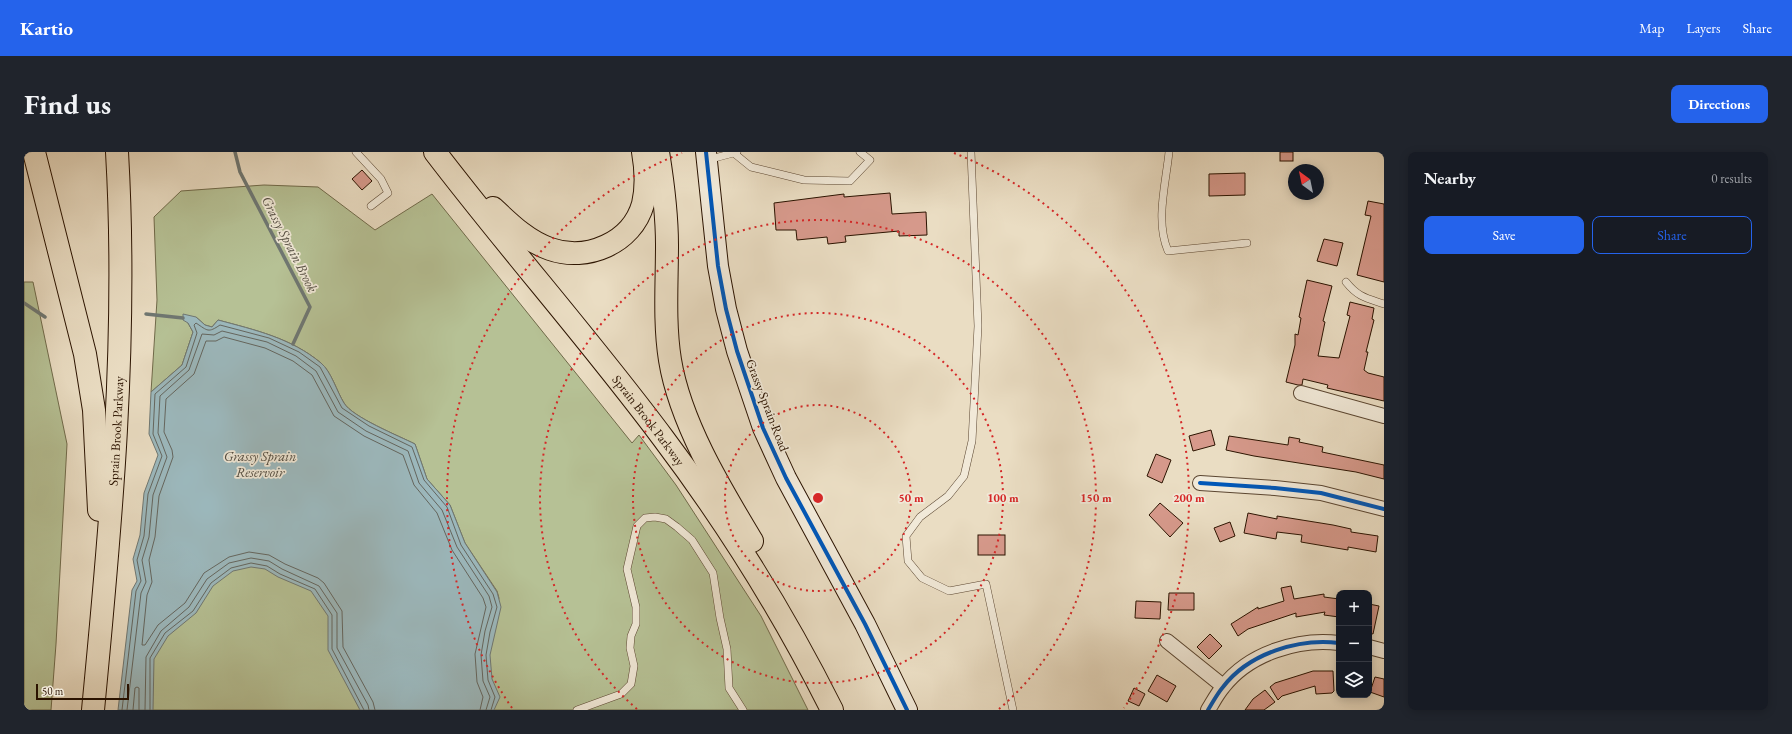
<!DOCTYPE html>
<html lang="en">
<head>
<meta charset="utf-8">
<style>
	body { margin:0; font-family:"EB Garamond",serif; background:#20242c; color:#f1f3f6 }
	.controls { position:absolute; right:12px; bottom:12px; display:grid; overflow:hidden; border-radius:8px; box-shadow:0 2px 10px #0003 }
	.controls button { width:36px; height:36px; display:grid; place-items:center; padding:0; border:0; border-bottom:1px solid #363941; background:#171b24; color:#f1f3f6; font:20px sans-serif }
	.compass { position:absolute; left:1264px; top:12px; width:36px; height:36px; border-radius:50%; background:#171b24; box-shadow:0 2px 10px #0003; rotate:327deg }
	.scale { position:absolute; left:12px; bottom:10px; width:93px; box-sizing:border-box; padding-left:4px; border:2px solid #2b1300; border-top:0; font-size:11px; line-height:14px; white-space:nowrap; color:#2b1300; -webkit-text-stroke:3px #f1e9d8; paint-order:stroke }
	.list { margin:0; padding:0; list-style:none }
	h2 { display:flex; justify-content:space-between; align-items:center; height:52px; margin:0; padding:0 16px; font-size:17px }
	h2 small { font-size:13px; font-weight:400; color:#9ea1a6 }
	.actions { display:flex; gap:8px; padding:12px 16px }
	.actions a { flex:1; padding:9px 0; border:1px solid #2563eb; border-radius:8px; text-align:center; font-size:14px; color:#2563eb }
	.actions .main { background:#2563eb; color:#fff }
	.icon { flex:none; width:22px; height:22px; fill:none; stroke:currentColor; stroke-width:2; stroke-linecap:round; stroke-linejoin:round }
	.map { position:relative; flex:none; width:1360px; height:558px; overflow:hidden; border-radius:8px }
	header { display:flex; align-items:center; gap:24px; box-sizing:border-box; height:56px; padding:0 20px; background:#2563eb; color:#fff }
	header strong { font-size:19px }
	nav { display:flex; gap:22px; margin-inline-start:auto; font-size:14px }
	.intro { display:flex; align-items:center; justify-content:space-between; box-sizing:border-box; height:96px; padding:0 24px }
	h1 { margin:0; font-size:28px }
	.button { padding:10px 18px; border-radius:8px; background:#2563eb; color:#fff; font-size:14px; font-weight:700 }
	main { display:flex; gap:24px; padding:0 24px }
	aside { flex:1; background:#171b24; border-radius:8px; box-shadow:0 2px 10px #0003 }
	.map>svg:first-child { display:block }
	.green { fill:#b6c195; stroke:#706a4a }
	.water { fill:#9cb9be; stroke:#6f7772 }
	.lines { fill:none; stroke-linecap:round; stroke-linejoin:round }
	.shore { stroke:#64665f; stroke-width:1 }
	.stream { stroke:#6f7772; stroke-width:3.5 }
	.building { fill:#d6998b; stroke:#2b1300 }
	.lane-casing { stroke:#5b4631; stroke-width:8 }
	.street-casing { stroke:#5b4631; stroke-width:16 }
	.secondary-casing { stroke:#2b1300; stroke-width:22 }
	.highway-casing { stroke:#2b1300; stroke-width:24 }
	.lane { stroke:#f1e9d8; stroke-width:7 }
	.street { stroke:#f1e9d8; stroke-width:14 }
	.secondary { stroke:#f1e9d8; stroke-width:20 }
	.highway { stroke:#eaddc3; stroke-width:22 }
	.cycleway-casing { stroke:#f1e9d8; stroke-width:6 }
	.cycleway { stroke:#0057b8; stroke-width:4 }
	.ring { fill:none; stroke:#d62828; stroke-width:2; stroke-dasharray:2 4 }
	.labels { text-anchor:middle; stroke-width:3.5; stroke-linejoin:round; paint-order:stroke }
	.street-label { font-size:13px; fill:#2b1300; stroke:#f1e9d8 }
	.water-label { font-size:14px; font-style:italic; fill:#534d42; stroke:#f1e9d8 }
	.centre { fill:#d62828; stroke:#f1e9d8; stroke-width:2 }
	.ring-label { font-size:12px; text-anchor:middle; font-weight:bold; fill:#d62828; stroke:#f1e9d8; stroke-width:3.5; stroke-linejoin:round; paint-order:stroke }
</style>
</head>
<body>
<header>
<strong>Kartio</strong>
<nav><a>Map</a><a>Layers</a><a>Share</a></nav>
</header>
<div class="intro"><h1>Find us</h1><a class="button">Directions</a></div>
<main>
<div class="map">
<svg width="1360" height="558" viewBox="0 0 1360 558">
	<rect width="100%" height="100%" fill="#eaddc3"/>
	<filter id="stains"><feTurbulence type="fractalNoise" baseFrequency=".005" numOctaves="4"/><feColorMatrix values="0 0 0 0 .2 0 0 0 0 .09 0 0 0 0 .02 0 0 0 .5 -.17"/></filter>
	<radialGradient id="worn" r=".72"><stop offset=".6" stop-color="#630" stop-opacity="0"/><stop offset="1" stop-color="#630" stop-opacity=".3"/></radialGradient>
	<g class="green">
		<path d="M240,33L294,35L351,78L408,42L608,291L615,283L652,333L737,464L784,558H449L475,446L473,439L441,391L426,353L403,327L391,292C375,284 328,265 320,251C313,240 307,219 297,211C267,186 231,178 194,168L188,175L181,173L172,165L164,171L169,180L158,213L127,240L133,148L130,65L157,39Z"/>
		<path d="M0,130H9L43,292L32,492L27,558H0Z"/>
		<path d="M278,389L414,558H124L125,512L189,412Z"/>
	</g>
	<path class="water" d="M159,162L172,165L181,173L188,175L194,168C231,178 267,186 297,211C307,219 313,240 320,251C328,265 375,284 391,292L403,327L426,353L441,391L473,440L477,455L466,503L468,527L476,545L470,558H336L304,498V464L287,439L254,425L241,417L227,415L209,419L189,434L172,461L144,484L130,507L129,558H94L108,438L113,429L109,407L116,383L120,341L134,303L125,282L127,240L158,213L169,180L164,171L159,168Z"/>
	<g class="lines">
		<g class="shore">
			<path d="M98,558L112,439L117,429L113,408L120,384L124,342L138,304L129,282L131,242L162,215L173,181L170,173L172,171C184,179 184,181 196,173L245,186L275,200L296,215L318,256L345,274L388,295L400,328L423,355L437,393L469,442L473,455L466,480L462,503L464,528L471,545L467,558"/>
			<path d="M103,558L117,441L122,430L118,408L125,385L129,343L143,305L134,281L136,244L165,218L178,182L190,183L198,179L243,190L272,204L292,219L314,260L342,279L384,299L395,331L418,358L433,395L465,444L468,455L461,479L457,503L459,529L466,545L462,558"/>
			<path d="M109,558L111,536L113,535L115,536V558"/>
			<path d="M121,558L122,505L137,479L165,455L183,427L205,411L227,406L245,409L258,417L295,434L313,461V496L344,553L345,558"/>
			<path d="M126,558V506L141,481L169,459L187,431L207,416L227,411L243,414L256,422L291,437L308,463V497L340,558"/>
			<path d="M351,558L349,550L319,495L318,459L300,431L294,426L261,412L245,403L225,400L205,405L180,421L161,451L134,473L121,493H118L123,443L128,430L125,408L131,385L135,344L149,305L148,298L140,280L142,247L170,222L182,189H192L200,185L241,196L269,209L288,223L310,264L340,284L379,303L390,333L413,361L428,398L459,446L462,455L451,502L453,530L459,545L456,558"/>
		</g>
		<g class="stream">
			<path d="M211,0L216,20L286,155L269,192"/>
			<path d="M0,151L21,165"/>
			<path d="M122,162L159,166"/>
		</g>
	</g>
	<g class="building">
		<rect x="1256" y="0" width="13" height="9"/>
		<path d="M338,18L348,29L338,38L328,27Z"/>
		<path d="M1221,21V43L1185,44V22Z"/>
		<path d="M866,41L868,62L902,60L903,83L875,84V79L821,84L822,90L804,92L803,85L773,88L772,78H752L750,51L820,42V45Z"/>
		<path d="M1344,49L1360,52V130L1333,123L1347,64L1341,63Z"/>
		<path d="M1300,87L1319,91L1313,114L1293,109Z"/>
		<path d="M1283,128L1308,134L1299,169L1301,170L1294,204L1315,206L1326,164L1323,163L1326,150L1350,156L1348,167L1350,168L1342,200H1344L1340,218L1344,221L1360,225V249L1303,236L1304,233L1279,227L1278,233H1274L1262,230L1271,193V182L1274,183L1277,166L1275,165Z"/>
		<path d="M1187,278L1191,293L1169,299L1165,284Z"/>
		<path d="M1205,284L1264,293L1265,285L1276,287L1275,290L1299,295L1298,300L1360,313V327L1332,320L1230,304L1202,298Z"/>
		<path d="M1132,302L1147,308L1138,331L1123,324Z"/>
		<path d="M1136,351L1159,371L1146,385L1125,363Z"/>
		<path d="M1224,361L1253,367V364L1309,373L1327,377V380L1354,384L1352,400L1324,395V398L1277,390L1278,383L1253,380L1252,387L1220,381Z"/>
		<path d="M1206,370L1211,384L1196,390L1190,376Z"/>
		<rect x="954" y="383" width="27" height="20"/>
		<path d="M1267,434L1270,447L1300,442V445L1315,447V465L1300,463L1301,460L1272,465V461L1224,477L1214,484L1207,472L1234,455V457L1260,449L1257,436Z"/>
		<path d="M1145,441H1170V458H1144Z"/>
		<path d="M1112,449L1137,450L1136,467L1111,466Z"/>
		<path d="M1345,452L1355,454L1349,482L1345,481Z"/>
		<path d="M1186,482L1198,494L1185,507L1173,495Z"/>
		<path d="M1289,519H1309L1310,539L1308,541L1292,542L1291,534L1258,544L1254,548L1246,535L1251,531Z"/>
		<path d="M1133,523L1152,534L1143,550L1124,539Z"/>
		<path d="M1351,525L1360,527V545L1346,540Z"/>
		<path d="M1110,536L1121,542L1115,554L1104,549Z"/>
		<path d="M1241,538L1251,550L1240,558H1221L1229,547Z"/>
	</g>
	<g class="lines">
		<g class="lane-casing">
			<g id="lane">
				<path d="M332,0L357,27L364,41L347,54"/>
				<path d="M947,0L954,174L948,289L940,324L924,344L896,365L882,384L884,409L898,426L925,439L962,432L989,558"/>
				<path d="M1145,0C1142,31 1131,69 1144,99L1223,91"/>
				<path d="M711,2L727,15L780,28L826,29L846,8L836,0"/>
				<path d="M683,8L713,0"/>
				<path d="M1322,130C1334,145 1342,146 1360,152"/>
				<path d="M553,558L597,542L607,532L610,514L606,496L607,484L612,472V455L603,417L613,374L621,366L631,365L642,367L653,375L668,388L689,421L696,466L703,497L705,536L719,558"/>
			</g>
		</g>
		<g class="street-casing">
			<g id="street">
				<path d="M1277,241L1360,264"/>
				<path d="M1176,331L1251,336L1297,341L1360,357"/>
				<path d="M1143,489L1199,534"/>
				<path d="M1345,495L1360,499"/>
				<path d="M1184,558C1189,550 1193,542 1199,535C1225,501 1275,486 1315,491"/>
			</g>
		</g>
		<g class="secondary-casing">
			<path id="secondary" d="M682,0L694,114L702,157L713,199L739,276L762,326L841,472L883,558"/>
		</g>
		<g class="highway-casing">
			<g id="highway">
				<path d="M10,0L61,202L70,258L75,358"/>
				<path id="s1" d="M411,0C485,97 566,188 639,286C704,372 760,462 808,558"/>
				<path d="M634,0C639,31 643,62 643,93C643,131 640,171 646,208C656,270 696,336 728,389"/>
				<path d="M469,56C486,72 503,89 526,97C563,110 608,91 619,52C623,35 622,17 619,0"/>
				<path id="s2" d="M69,558C87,372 104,188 93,0"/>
			</g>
		</g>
		<use href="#lane" class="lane"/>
		<use href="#street" class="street"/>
		<use href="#secondary" class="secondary"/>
		<use href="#highway" class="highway"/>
		<g class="cycleway-casing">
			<g id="cycleway">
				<path d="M682,0L694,114L702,157L713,199L739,276L762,326L841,472L883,558"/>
				<path d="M1176,331L1251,336L1297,341L1360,357"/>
				<path d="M1184,558C1189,550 1193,542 1199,535C1225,501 1275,486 1315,491"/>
			</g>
		</g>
		<use href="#cycleway" class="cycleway"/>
	</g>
	<g class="ring">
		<circle cx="794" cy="346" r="93"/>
		<circle cx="794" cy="346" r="185"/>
		<path d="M613 557A278 278 0 1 1 975 557"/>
		<path d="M488 556A371 371 0 0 1 658 1M930 1A371 371 0 0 1 1100 556"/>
	</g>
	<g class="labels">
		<g class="street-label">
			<text transform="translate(744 253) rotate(69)" y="5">Grassy Sprain Road</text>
			<text dy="5" stroke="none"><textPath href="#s1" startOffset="343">Sprain Brook Parkway</textPath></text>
			<text dy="5" stroke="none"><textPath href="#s2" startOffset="280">Sprain Brook Parkway</textPath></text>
		</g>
		<g class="water-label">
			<text transform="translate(266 92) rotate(63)" y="5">Grassy Sprain Brook</text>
			<text x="236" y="309">Grassy Sprain<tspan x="236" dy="16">Reservoir</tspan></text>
		</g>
	</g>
	<circle cx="794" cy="346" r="6" class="centre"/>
	<g class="ring-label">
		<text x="887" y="350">50 m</text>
		<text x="979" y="350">100 m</text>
		<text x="1072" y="350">150 m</text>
		<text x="1165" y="350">200 m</text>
	</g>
	<rect width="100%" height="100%" filter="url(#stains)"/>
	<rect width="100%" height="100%" fill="url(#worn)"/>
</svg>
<div class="controls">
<button>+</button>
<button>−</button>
<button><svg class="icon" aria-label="layers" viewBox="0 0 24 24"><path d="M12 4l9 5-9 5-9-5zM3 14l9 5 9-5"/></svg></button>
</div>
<svg class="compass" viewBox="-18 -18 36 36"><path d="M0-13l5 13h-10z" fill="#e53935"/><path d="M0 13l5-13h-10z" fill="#9ea1a6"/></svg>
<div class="scale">50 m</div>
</div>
<aside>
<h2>Nearby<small>0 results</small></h2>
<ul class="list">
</ul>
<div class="actions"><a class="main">Save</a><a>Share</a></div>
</aside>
</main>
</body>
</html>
